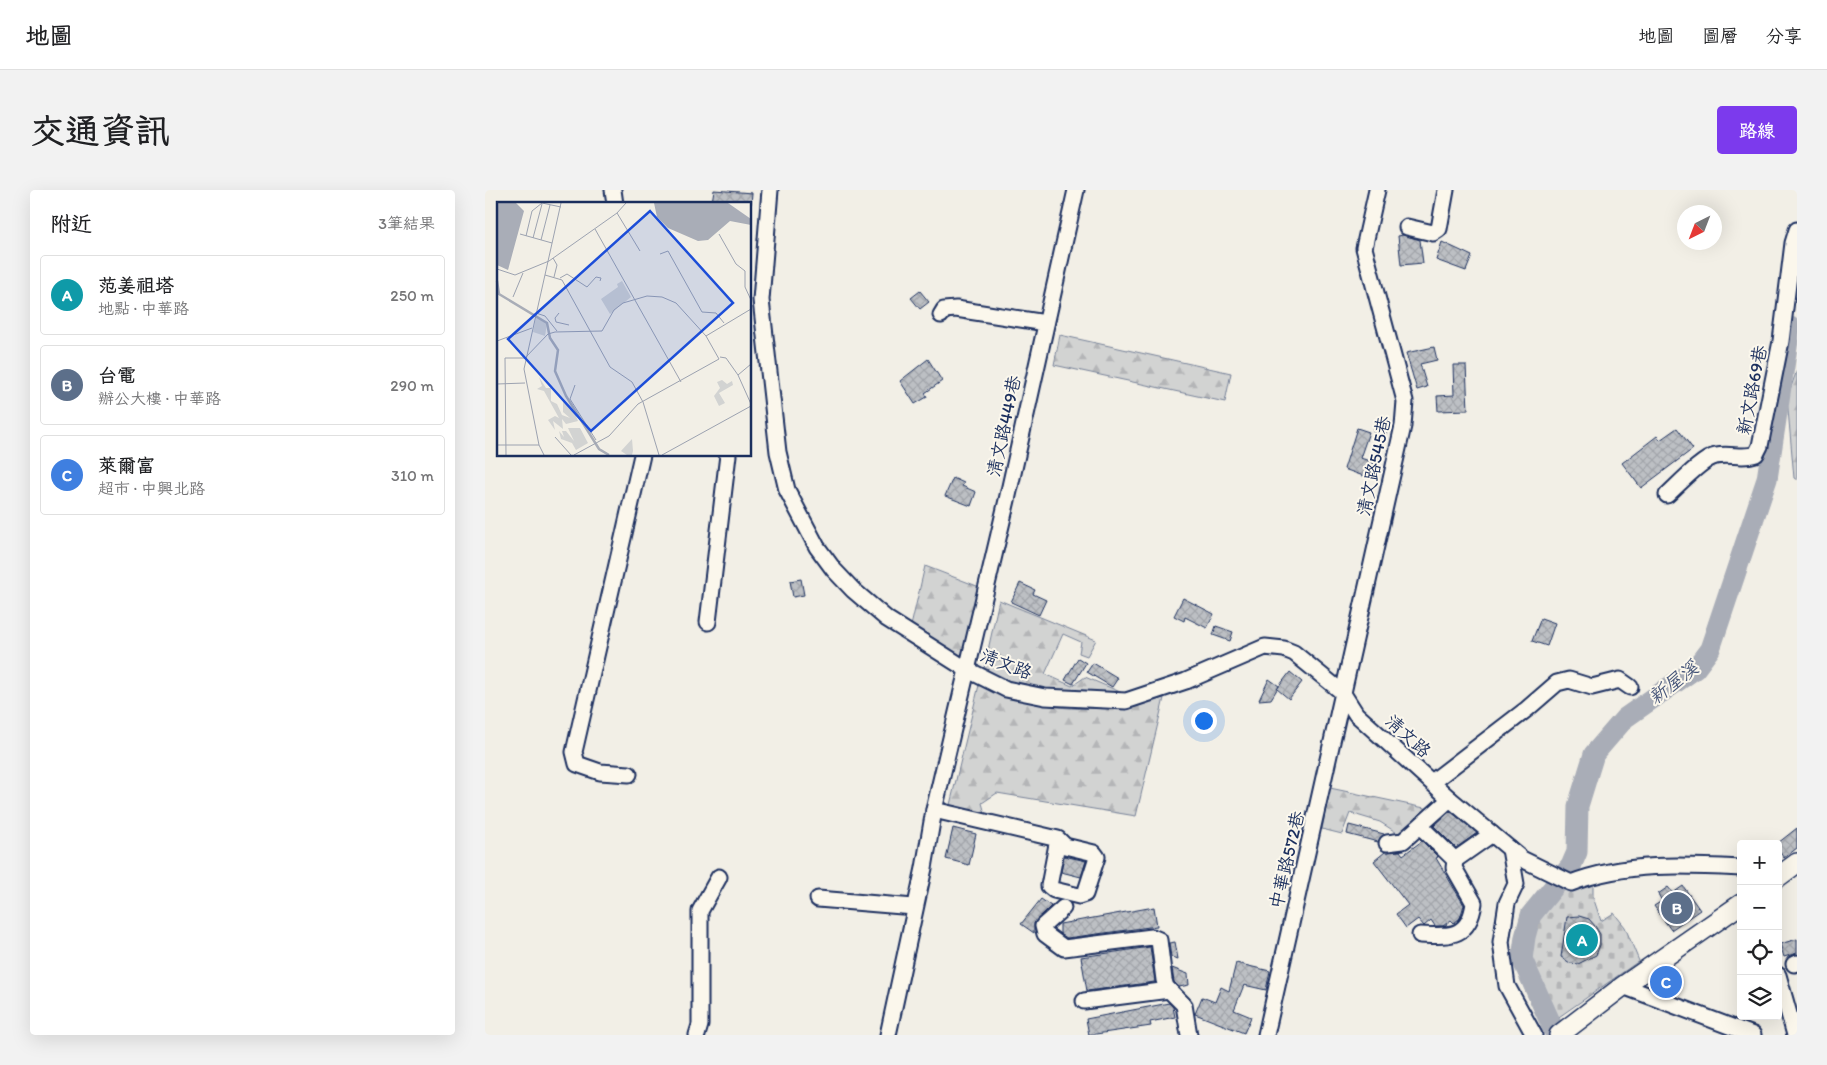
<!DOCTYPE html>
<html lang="zh-TW">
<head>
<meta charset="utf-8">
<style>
	body { margin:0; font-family:Itim,"LXGW WenKai TC",sans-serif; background:#f2f2f2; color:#202124 }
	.controls { position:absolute; right:15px; bottom:15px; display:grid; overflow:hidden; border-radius:5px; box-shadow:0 5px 20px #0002 }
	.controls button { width:45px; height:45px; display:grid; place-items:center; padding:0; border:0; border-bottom:1px solid #e0e0e0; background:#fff; color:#202124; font:25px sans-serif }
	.compass { position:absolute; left:1192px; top:15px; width:45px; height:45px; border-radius:50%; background:#fff; box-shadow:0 5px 20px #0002; rotate:222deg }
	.you { position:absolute; left:718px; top:530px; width:18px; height:18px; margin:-12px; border:4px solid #fff; border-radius:50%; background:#1a73e8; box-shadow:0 0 0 8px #1a73e833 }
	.badge { display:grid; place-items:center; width:32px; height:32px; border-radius:50%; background:#7c3aed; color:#fff; font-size:16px; font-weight:700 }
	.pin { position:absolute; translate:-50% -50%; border:2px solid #fff; box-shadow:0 1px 5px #0006 }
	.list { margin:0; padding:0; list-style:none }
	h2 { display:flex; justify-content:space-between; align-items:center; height:65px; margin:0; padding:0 20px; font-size:21px }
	h2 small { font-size:16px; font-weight:400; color:#757577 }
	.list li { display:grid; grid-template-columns:32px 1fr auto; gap:15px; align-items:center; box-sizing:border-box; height:80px; margin:0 10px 10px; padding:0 10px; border:1px solid #e0e0e0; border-radius:5px }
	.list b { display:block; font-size:19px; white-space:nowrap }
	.list p { margin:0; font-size:16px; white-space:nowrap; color:#757577 }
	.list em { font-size:16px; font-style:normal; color:#757577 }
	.icon { flex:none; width:28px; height:28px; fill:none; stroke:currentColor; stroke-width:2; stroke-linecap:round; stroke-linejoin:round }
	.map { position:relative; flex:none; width:1312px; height:845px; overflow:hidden; border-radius:5px }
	header { display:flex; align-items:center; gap:30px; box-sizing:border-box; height:70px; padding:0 25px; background:#fff; border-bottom:1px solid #e0e0e0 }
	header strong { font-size:24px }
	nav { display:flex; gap:28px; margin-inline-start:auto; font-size:18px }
	.intro { display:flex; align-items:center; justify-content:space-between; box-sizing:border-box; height:120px; padding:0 30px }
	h1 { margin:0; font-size:35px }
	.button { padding:12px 22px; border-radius:5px; background:#7c3aed; color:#fff; font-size:18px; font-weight:700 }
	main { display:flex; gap:30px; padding:0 30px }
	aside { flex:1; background:#fff; border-radius:5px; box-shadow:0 5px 20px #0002 }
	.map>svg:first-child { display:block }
	.forest { fill:url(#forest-firs); stroke:#768198 }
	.cemetery { fill:url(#cemetery-stones); stroke:#768198 }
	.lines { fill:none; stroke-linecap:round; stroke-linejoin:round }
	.river { stroke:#a9adb7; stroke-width:21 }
	.building { fill:url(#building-cross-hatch); stroke:#1b2f5e }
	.minor-casing { stroke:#1b2f5e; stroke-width:19 }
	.major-casing { stroke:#1b2f5e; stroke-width:22 }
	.minor { stroke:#fbf7ec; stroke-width:15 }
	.major { stroke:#fbf7ec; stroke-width:19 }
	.labels { text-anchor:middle; stroke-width:4; stroke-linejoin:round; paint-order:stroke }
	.street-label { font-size:18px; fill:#1b2f5e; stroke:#fbf7ec }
	.water-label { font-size:19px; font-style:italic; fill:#465579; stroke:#fbf7ec }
	.inset-river { fill:none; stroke:#a9adb7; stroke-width:2.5 }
	.inset-road { fill:none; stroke:#9ca2b0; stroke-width:1 }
	.view { fill:#1d4ed8; fill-opacity:0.15; stroke:#1d4ed8; stroke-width:2.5 }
	.inset-edge { fill:none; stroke:#1b2f5e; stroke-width:2.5 }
</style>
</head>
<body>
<header>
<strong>地圖</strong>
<nav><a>地圖</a><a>圖層</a><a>分享</a></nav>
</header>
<div class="intro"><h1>交通資訊</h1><a class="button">路線</a></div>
<main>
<aside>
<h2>附近<small>3筆結果</small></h2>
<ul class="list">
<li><span class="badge" style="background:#0f9aa8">A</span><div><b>范姜祖塔</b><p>地點 · 中華路</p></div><em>250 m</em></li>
<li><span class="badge" style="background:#5c6f8a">B</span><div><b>台電</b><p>辦公大樓 · 中華路</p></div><em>290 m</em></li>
<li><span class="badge" style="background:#3f7fe0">C</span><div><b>萊爾富</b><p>超市 · 中興北路</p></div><em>310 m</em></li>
</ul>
</aside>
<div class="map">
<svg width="1312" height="845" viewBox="0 0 1312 845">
	<defs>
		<pattern id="forest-firs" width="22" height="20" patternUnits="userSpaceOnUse" patternTransform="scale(1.25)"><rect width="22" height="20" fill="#d2d3d2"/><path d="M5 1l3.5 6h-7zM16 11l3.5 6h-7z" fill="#b4b5b7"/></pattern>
		<pattern id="cemetery-stones" width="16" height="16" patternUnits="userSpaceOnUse" patternTransform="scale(1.25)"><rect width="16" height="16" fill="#d2d3d2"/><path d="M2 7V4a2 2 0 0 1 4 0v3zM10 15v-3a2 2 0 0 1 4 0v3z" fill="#b4b5b7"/></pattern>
		<pattern id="building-cross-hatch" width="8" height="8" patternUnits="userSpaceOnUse" patternTransform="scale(1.25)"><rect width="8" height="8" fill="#bdc0c4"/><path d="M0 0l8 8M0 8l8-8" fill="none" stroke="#a2a5ab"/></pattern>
	</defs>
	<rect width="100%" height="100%" fill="#f2efe6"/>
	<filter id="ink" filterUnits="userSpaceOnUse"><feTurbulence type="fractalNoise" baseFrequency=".02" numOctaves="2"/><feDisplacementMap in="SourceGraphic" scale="10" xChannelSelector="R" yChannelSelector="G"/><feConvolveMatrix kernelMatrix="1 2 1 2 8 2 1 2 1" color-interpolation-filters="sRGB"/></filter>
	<g filter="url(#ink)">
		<g class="forest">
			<path d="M575,145L746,183L740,212L569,175Z"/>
			<path d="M1312,180V290L1309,288L1302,208Z"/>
			<path d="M440,376L505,401L487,477L426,436Z"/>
			<path d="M514,410L611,450L602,466L594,463L596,452L578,444L560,484L587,496L600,487L640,504L559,501L498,483Z"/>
			<path d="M494,495C514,501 535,509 556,514C596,523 639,517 679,508L651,626L512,603L497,613L501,627L464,619Z"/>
			<path d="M845,598L949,620L917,646L895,632L865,623L857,644L837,639Z"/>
		</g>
		<path class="cemetery" d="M1108,691V707L1116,731L1129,723L1140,737L1154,771L1071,829L1045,782L1041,745L1063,708L1078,694Z"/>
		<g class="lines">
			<path class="river" d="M1071,845L1037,769L1040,747L1046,725L1086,676L1092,662L1093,616L1109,564L1140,528L1210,479L1225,459L1282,289L1305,137"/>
		</g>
		<g class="building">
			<path d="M229,0L267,3L266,14L227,12Z"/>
			<path d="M918,45L935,50L938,73L916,75L913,46Z"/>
			<path d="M957,52L987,66L981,81L951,70Z"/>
			<path d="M435,101L444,112L435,119L426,108Z"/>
			<path d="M949,157L952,170L935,174L942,197L932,200L921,163Z"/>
			<path d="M443,169L457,191L440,203L442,207L430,214L415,191Z"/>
			<path d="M968,175H981L983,220L953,221L952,206L969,205Z"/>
			<path d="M893,227L905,231L900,246L888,242Z"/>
			<path d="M872,238L884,242L875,268L889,272L884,288L859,279Z"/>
			<path d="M1192,238L1208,259L1156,298L1137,273L1172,246L1175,250Z"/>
			<path d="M468,288L479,293L477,296L491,302L486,316L460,306Z"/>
			<path d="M316,389L319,405L308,407L305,391Z"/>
			<path d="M535,393L550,400L548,404L561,410L554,425L526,412Z"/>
			<path d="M698,408L729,424L722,438L700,427L699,431L689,426Z"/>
			<path d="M1056,428L1070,433L1062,456L1047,451Z"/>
			<path d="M731,436L748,442L745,451L728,445Z"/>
			<path d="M593,468L601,473L588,494L580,490Z"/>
			<path d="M608,473L633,488L627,497L602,482Z"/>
			<path d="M805,482L817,492L804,509L792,499Z"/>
			<path d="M784,489L794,496L786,509L774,510Z"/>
			<path d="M965,621L992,643L971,658L949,636Z"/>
			<path d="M864,635L899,644V645L893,652L862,644Z"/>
			<path d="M468,638L491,644L484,675L461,669Z"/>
			<path d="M1312,638V658L1299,668L1293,660V653Z"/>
			<path d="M935,649L953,667L951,668L979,715L975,728L969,733L966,730L958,736H950L946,730L939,736L933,729L921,738L911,724L923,715L889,671L900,662L915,661L918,665L937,651Z"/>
			<path d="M579,666L601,671L596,687L576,682Z"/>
			<path d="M1198,696L1215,720L1186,740L1169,716L1177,711L1173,704L1183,697L1188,703Z"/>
			<path d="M556,709L566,716L549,733V743L536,734Z"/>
			<path d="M669,717L672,736L582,748L575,744V734Z"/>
			<path d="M1094,726L1104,729L1110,736L1115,744V755L1111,765L1093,774L1085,773L1076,767L1082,727Z"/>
			<path d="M1312,749V763L1299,767L1295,754Z"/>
			<path d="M690,752L693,769L686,767L684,753Z"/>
			<path d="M665,757L670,792L602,801L596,767Z"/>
			<path d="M751,773L785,781L781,800L759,795L749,820L766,827L759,843L710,824L717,807L730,812L736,797L744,801Z"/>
			<path d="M687,778L703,784L704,795L694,797L689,792Z"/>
			<path d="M684,813L688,817L690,827L665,832L666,836L604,845L601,829Z"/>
		</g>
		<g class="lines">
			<g class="minor-casing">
				<g id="minor">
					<path d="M128,0L130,14"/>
					<path d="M285,0L276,110L293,262L302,300L332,357L349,380L368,400L402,429L481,479L521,499L560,507L641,511L701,491L780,457L799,459L809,463L857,502L871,524L965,609L1037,669L1086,693C1141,672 1198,675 1256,678"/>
					<path d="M922,37L948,43L954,39L961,0"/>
					<path d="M456,125L459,120L471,119L561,133"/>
					<path d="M1182,305C1193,295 1218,268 1231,266C1245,263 1258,269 1271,264L1275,256L1296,151L1308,53L1312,40"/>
					<path d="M223,432L243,265"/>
					<path d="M144,584L115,582L92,574L89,562L157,265"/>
					<path d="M947,592L1042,519L1072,493L1084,490L1107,497L1135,490L1145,497"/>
					<path d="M449,620L573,649L580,656L609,663L612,667L600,704L594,706L569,700L564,696L573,649"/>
					<path d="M936,637L970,670"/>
					<path d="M902,653L918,651L965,609"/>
					<path d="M1025,659L1031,694L1022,713L1016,752L1022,796L1049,845"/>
					<path d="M970,670L1007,644"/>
					<path d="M333,709L429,717"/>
					<path d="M578,718L558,736L560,744L579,758L667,747L674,750L679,790L681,797L699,815L704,845"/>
					<path d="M935,745C964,746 984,749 989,713L969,678L970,670"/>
					<path d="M1309,774L1312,773"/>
					<path d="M1293,785L1310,845"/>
					<path d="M1138,796L1268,845"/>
					<path d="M599,811L684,800"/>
					<path d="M212,845L215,835V721L234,687"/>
					<path d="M403,845L439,678L449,620L522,310L591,0"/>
					<path d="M781,845L918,236L920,211L879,58L892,0"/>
				</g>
			</g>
			<g class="major-casing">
				<g id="major">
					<path d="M1293,687L1312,673"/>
					<path d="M1074,845L1138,796L1256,714"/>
				</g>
			</g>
			<use href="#minor" class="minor"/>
			<use href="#major" class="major"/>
		</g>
	</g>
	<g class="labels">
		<g class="street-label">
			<text transform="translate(1267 200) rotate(-79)" y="6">新文路69巷</text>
			<text transform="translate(519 236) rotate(-78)" y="6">清文路449巷</text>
			<text transform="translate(889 276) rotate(-78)" y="6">清文路545巷</text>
			<text transform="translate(521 474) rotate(21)" y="6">清文路</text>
			<text transform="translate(923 546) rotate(42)" y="6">清文路</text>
			<text transform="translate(802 670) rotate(-77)" y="6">中華路572巷</text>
		</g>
		<g class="water-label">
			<text transform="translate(1188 492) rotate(-38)" y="7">新屋溪</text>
		</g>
	</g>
	<g transform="translate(12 12)">
		<rect width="254" height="254" fill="#f2efe6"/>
		<path d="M125,79L134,95L113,112L104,97L121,85L120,82ZM42,175L49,186H54V199L60,202L65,213L73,216L66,210V197L75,205L81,219L69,222L65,217L66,227L56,219L58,228L51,218L58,214L62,216L47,189L40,187L45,184ZM225,178L230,182L235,179L236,183L222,191L228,201L222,204L217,194L223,186L220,180ZM71,226H83L91,241L79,248L75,241L64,237L62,229L67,235L65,229H69L77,239ZM135,237L136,249L135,253H130L124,249Z" fill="#d2d3d2"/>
		<path d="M39,115L50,122L48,134L36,130Z" fill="#d2d3d2"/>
		<path d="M0,1H19L27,9L11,68L0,63ZM157,1H231L254,17V23L233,19L211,38L201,39L171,26L160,15Z" fill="#a9adb7"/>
		<path class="inset-river" d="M0,79L2,92L50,121L53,136L61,148L58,169L69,194L102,247L112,253"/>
		<path class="inset-road" d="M45,1L64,5M120,11L143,49M98,27L184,180M23,32L55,41M222,32L239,62L248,69V85L254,98M29,34L35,9L45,1M36,36L45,2M44,38L53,3M163,52L171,49L205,110L219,111L227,121M56,56L60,63L57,75M0,67L18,73L52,59L120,11L129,1M48,73L65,78L113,165L135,180L146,200L162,253M63,76L70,72L90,85L99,75L104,76L103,79M16,95L26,71M39,111L48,114L60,129M62,111L58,116L59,120L72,123M0,139L35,126M223,155L229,156L241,173L254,202M241,173L254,162M0,182L28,181M78,183L73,197L99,238M58,235L74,253M0,243H42M9,253L8,156H28L51,132L58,130L105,129L117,108L126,101L150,94L165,95L179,101L209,134M47,253L42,243L27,167L64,1M77,253L112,234L141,202L222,157L209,134L254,107M165,253L254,204"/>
		<path class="view" d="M153,9L236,101L94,229L11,137Z"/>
		<rect width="254" height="254" class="inset-edge"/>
	</g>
</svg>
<div class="controls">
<button>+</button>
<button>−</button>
<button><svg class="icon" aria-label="locate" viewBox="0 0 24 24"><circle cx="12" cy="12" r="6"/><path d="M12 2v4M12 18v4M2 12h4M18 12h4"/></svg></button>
<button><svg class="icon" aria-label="layers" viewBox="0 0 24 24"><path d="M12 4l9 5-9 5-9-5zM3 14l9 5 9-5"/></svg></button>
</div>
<svg class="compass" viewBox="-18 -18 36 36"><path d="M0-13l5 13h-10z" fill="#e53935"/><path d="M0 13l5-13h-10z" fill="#757577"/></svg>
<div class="you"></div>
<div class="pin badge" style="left:1097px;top:750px;background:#0f9aa8">A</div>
<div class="pin badge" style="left:1192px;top:718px;background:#5c6f8a">B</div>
<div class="pin badge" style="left:1181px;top:792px;background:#3f7fe0">C</div>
</div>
</main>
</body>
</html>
